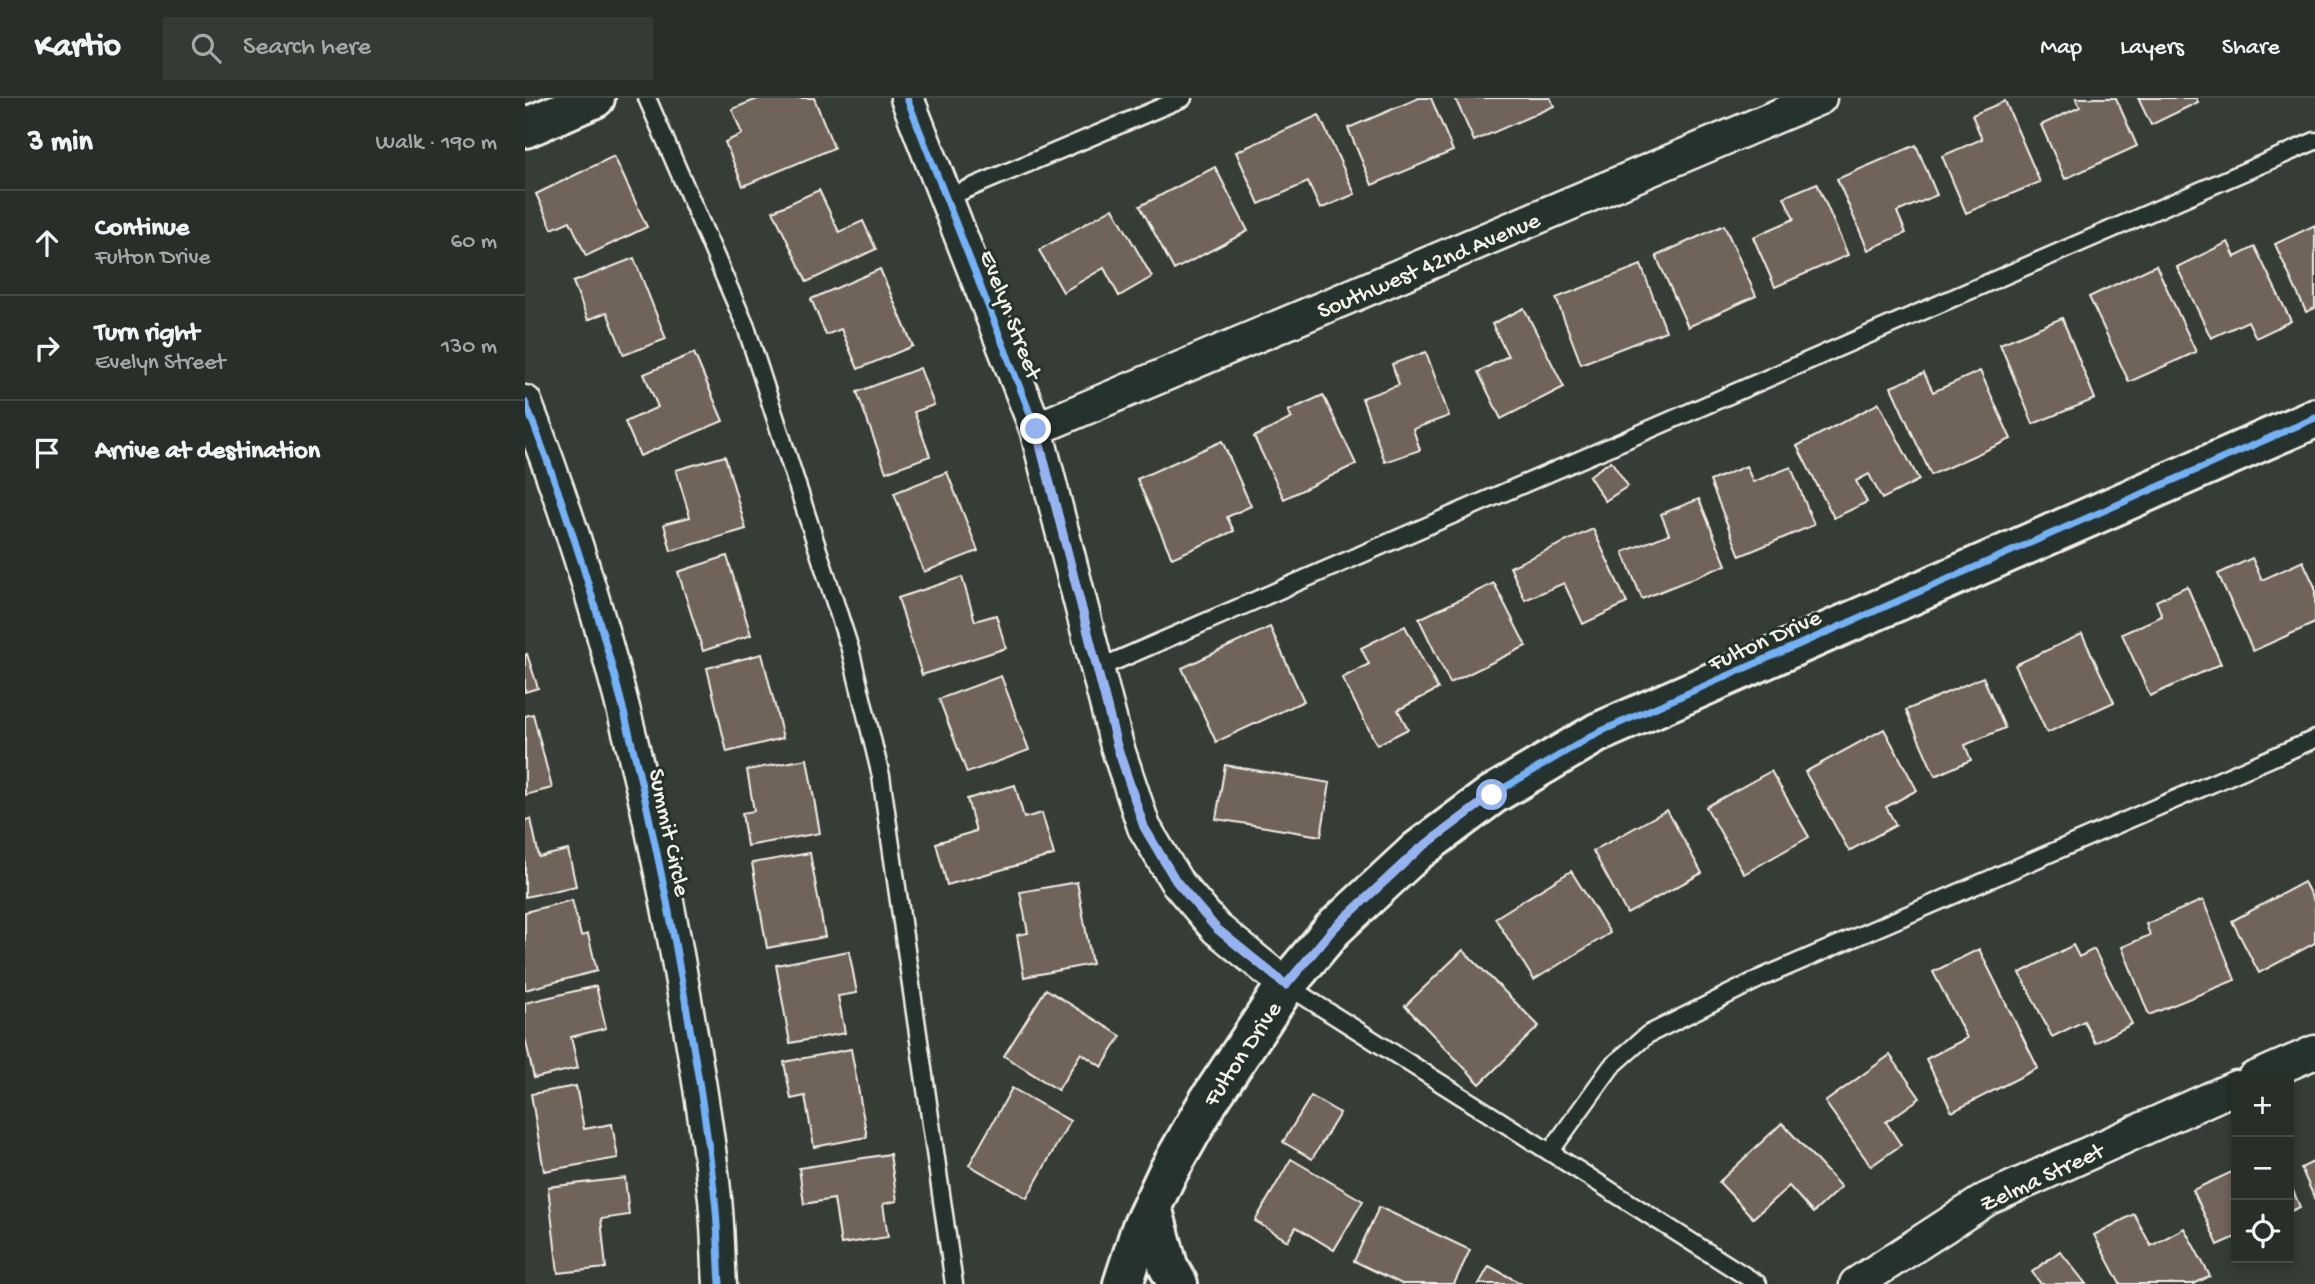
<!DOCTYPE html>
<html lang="en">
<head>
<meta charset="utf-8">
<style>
	body { margin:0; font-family:"Gochi Hand",sans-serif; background:#343a34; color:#f1f3f6 }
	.controls { position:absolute; right:21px; bottom:21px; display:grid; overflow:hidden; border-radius:0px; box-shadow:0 4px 10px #0003 }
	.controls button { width:63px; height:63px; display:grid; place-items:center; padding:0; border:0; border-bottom:2px solid #444a45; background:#282e28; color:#f1f3f6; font:35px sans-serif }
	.stop { position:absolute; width:21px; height:21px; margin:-16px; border:5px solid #95b2f1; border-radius:50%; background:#fff }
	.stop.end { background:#95b2f1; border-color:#fff; box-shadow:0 2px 7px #0008 }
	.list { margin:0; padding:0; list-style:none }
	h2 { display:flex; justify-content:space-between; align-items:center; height:91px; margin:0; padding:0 28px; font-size:30px }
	h2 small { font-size:23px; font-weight:400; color:#a5a8a8 }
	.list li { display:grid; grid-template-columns:46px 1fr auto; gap:21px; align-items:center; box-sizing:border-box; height:105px; padding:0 28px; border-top:2px solid #444a45 }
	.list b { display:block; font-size:26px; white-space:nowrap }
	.list p { margin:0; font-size:23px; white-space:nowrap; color:#a5a8a8 }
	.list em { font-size:23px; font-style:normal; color:#a5a8a8 }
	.icon { flex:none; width:38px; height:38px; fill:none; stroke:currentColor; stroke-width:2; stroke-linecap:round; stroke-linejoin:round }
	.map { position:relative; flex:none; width:1790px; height:1186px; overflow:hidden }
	header { display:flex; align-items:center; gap:42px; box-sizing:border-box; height:98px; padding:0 35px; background:#282e28; border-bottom:2px solid #444a45 }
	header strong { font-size:33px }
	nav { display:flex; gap:38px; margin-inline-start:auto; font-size:24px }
	.search { width:490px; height:63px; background:#343a34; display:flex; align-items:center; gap:18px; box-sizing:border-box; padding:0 24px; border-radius:0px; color:#a5a8a8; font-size:26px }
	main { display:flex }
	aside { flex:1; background:#282e28 }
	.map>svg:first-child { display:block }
	.building { fill:#70645a; stroke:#f4f1e8; stroke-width:2 }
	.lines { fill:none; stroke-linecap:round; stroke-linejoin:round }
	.service-casing { stroke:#f4f1e8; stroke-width:21 }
	.minor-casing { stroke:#f4f1e8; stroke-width:37 }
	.tertiary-casing { stroke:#f4f1e8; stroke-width:44 }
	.secondary-casing { stroke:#f4f1e8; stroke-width:44 }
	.service { stroke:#26332d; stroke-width:16 }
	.minor { stroke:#26332d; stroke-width:32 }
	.tertiary { stroke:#26332d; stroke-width:38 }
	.secondary { stroke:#26332d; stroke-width:38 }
	.cycleway-casing { stroke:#26332d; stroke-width:11 }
	.cycleway { stroke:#73b2f8; stroke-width:7 }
	.route { stroke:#95b2f1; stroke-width:9 }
	.labels { text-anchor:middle; stroke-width:6; stroke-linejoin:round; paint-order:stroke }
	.street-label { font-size:24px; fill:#f4f1e8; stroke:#26332d }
</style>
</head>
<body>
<header>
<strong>Kartio</strong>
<div class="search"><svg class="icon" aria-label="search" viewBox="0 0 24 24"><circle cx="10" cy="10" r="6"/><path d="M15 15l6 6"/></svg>Search here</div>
<nav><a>Map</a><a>Layers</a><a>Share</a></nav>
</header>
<main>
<aside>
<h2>3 min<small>Walk · 190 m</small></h2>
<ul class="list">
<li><svg class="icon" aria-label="ahead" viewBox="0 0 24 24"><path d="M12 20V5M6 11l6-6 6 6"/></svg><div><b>Continue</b><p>Fulton Drive</p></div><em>60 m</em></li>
<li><svg class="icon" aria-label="right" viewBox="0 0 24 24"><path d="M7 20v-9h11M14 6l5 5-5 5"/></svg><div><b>Turn right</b><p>Evelyn Street</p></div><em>130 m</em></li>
<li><svg class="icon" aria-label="arrive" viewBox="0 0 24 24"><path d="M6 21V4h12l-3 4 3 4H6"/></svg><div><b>Arrive at destination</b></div></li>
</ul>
</aside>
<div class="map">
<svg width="1790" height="1186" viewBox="0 0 1790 1186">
	<rect width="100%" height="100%" fill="#353d36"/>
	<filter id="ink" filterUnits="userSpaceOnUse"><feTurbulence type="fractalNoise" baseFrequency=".0143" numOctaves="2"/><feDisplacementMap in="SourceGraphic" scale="14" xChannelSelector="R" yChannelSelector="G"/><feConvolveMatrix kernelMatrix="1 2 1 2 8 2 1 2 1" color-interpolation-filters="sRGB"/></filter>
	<g filter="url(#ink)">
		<g class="building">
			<path d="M235,0H289L309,50L218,88L200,44L217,36L207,11Z"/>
			<path d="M894,0H906L928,53L847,87L823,30Z"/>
			<path d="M930,0H1025L1029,8L949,43Z"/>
			<path d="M1551,0H1591L1612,48L1540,81L1516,27L1555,9Z"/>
			<path d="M1613,0H1671L1673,4L1626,27Z"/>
			<path d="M1480,3L1515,84L1441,115L1417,58L1457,41L1447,17Z"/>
			<path d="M794,17L830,96L795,111L783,84L734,106L711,54Z"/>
			<path d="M1391,47L1412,97L1372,114L1381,135L1343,152L1312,81Z"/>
			<path d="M89,58L122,129L61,158L45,123L27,131L11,96Z"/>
			<path d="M690,69L723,133L649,172L615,108Z"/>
			<path d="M1292,85L1323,157L1250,189L1228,139L1269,121L1259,99Z"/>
			<path d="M294,92L314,134L338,123L351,151L282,184L248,113Z"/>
			<path d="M588,110L627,179L594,198L579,170L538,194L514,152Z"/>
			<path d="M1199,127L1231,198L1163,229L1131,158Z"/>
			<path d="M1790,127V210L1781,214L1750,146Z"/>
			<path d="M1703,144L1710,159L1730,149L1766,223L1731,240L1723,223L1686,240L1652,169Z"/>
			<path d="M109,160L141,241L99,257L82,214L63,222L48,184Z"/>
			<path d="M1116,167L1141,233L1056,266L1031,200Z"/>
			<path d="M1631,167L1671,254L1604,284L1564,199Z"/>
			<path d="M355,171L388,248L333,271L316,231L301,237L286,201Z"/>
			<path d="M999,210L1039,289L976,321L953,274L983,258L967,226Z"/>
			<path d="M1537,220L1570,301L1508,326L1475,246Z"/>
			<path d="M901,254L924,318L888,331L895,352L860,364L837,300L874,287L867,266Z"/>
			<path d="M169,255L198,323L115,358L100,324L133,309L119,276Z"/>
			<path d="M395,270L409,307L389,314L405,358L361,374L332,294Z"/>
			<path d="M1455,273L1486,341L1406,377L1366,289L1399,275L1408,294Z"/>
			<path d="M798,297L831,366L759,401L729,339L767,320L763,313Z"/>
			<path d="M1354,305L1394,382L1357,401L1344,376L1331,383L1342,404L1309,420L1272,348Z"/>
			<path d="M697,343L726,408L702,419L709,433L647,460L612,381Z"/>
			<path d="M200,358L221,431L146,453L139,426L165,419L151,372Z"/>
			<path d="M1086,363L1103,388L1080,403L1064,378Z"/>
			<path d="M1221,368L1228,384L1266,369L1289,427L1215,458L1185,383Z"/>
			<path d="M422,374L453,453L399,474L369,395Z"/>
			<path d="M1174,401L1201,467L1117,501L1098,454L1144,436L1136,416Z"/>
			<path d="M1068,431L1102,505L1058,526L1039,485L1000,502L985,469Z"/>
			<path d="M202,458L226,537L178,553L153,474Z"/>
			<path d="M1727,460L1737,482L1778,463L1790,489V525L1728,553L1693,476Z"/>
			<path d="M437,479L450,523L471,517L481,550L397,577L373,500Z"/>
			<path d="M969,485L1001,548L925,585L894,521Z"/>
			<path d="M1662,488L1696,566L1625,598L1597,536L1637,518L1631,503Z"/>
			<path d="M880,528L913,591L873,612L883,631L852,647L817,580L844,566L836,550Z"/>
			<path d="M745,529L779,603L691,644L657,570Z"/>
			<path d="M1557,536L1589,604L1522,635L1490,567Z"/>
			<path d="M2,556L13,590L0,594V557Z"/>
			<path d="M237,556L258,640L202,654L182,570Z"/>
			<path d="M476,578L504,652L442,675L414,601Z"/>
			<path d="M1458,579L1480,630L1440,647L1446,662L1410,678L1381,612Z"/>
			<path d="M8,616L27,690L0,697V618Z"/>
			<path d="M1359,631L1392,692L1361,709L1371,727L1324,753L1280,674Z"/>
			<path d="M282,661L295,735L222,748L217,715L229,713L222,672Z"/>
			<path d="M700,667L805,685L796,738L691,721Z"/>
			<path d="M1246,673L1284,739L1219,776L1181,709Z"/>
			<path d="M490,687L499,720L517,715L529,757L422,787L411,745L451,733L442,701Z"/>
			<path d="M1142,712L1177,775L1102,816L1068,753Z"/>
			<path d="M6,721L14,759L43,752L51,788L0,799V722Z"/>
			<path d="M285,755L300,839L242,850L227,765Z"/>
			<path d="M1046,773L1085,835L1009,882L970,820Z"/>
			<path d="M552,784L567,866L499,879L492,837L503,835L495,794Z"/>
			<path d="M1779,784L1790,805V845L1734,875L1707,823Z"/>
			<path d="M47,802L56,838L63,836L72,873L0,892V814Z"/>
			<path d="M1678,802L1710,882L1624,917L1597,849L1625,837L1621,826Z"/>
			<path d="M1548,847L1554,859L1569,851L1607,926L1570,945L1559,923L1527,939L1495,875Z"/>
			<path d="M1454,851L1513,970L1427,1014L1401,961L1442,940L1408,874Z"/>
			<path d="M938,852L1014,928L955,986L880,908Z"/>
			<path d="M324,853L332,895L313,898L320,935L265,945L251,867Z"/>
			<path d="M71,888L81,930L46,939L53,970L9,980L0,940V905Z"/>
			<path d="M521,891L596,938L577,969L556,955L533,992L479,958Z"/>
			<path d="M326,951L342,1039L289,1049L280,998L266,1001L259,964Z"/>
			<path d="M1365,957L1395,1000L1361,1024L1376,1047L1346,1068L1300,1004Z"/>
			<path d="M51,988L59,1031L87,1026L93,1060L19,1073L6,996Z"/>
			<path d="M487,990L545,1023L502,1100L444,1067Z"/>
			<path d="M786,998L815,1015L787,1061L758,1044Z"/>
			<path d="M1257,1025L1316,1089L1288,1115L1264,1088L1228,1120L1194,1084Z"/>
			<path d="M365,1056L372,1103L358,1106L363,1139L316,1146L309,1101L279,1106L274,1070Z"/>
			<path d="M766,1061L838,1103L809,1152L771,1129L763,1143L730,1123Z"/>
			<path d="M1790,1063V1101L1776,1070Z"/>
			<path d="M1711,1072V1139L1693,1147L1668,1092Z"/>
			<path d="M100,1080L104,1117L76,1121L81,1170L33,1175L23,1089Z"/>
			<path d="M1764,1083L1775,1109L1764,1114Z"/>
			<path d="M854,1109L945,1152L929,1186H877L829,1163Z"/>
			<path d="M1609,1116L1626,1148L1659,1130L1685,1178L1669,1186H1595L1569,1137Z"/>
			<path d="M1535,1153L1561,1186H1516L1507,1174Z"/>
			<path d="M964,1168L997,1186H954Z"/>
		</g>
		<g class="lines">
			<g class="service-casing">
				<g id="service">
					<path d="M122,0L221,229L325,551L356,678L429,1186"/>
					<path d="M421,100L658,0"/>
					<path d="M572,571L1790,43"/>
					<path d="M761,887L1233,1186"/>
					<path d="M1025,1054L1086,969L1122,937L1236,880L1790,641"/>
				</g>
			</g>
			<g class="minor-casing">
				<g id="minor">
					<path d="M382,0L511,331L592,648L619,729L651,783L691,830L761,887"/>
					<path d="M0,304C69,478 115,660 150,845C165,930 181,1015 190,1101C193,1129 193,1158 195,1186"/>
					<path d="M511,331L1295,0"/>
					<path d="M1728,981L1790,954"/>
					<path d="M1331,1186L1462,1101L1711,989"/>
				</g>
			</g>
			<g class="tertiary-casing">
				<g id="tertiary">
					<path d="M0,30L70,0"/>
					<path d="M627,1109L643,1168L653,1186"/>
				</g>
			</g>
			<g class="secondary-casing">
				<path id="secondary" d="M598,1186L616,1131L642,1076L683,1004L761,887L808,831L892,753L967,697L1072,635L1790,320"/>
			</g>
			<use href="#service" class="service"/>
			<use href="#minor" class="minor"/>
			<use href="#tertiary" class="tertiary"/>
			<use href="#secondary" class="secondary"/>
			<g class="cycleway-casing">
				<g id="cycleway">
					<path d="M382,0L511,331L592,648L619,729L651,783L691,830L761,887L808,831L892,753L967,697L1072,635L1790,320"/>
					<path d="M0,304C69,478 115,660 150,845C165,930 181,1015 190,1101C193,1129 193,1158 195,1186"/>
				</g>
			</g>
			<use href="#cycleway" class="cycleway"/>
		</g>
	</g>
	<g class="lines" filter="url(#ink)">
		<path class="route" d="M511,331L592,648L619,729L651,783L691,830L761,887L808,831L892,753L967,697"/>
	</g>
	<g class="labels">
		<g class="street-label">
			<text transform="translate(903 166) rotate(-23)" y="8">Southwest 42nd Avenue</text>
			<text transform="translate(487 216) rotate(69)" y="8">Evelyn Street</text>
			<text transform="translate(1239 541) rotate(-24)" y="8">Fulton Drive</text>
			<text transform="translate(146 734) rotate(78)" y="8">Summit Circle</text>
			<text transform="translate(716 955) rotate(-56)" y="8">Fulton Drive</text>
			<text transform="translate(1516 1078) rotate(-25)" y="8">Zelma Street</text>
		</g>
	</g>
</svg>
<div class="controls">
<button>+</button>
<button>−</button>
<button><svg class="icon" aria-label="locate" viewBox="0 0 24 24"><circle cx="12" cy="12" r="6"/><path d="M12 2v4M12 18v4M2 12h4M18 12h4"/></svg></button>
</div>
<div class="stop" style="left:967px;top:697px"></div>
<div class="stop end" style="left:511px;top:331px"></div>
</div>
</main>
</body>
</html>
